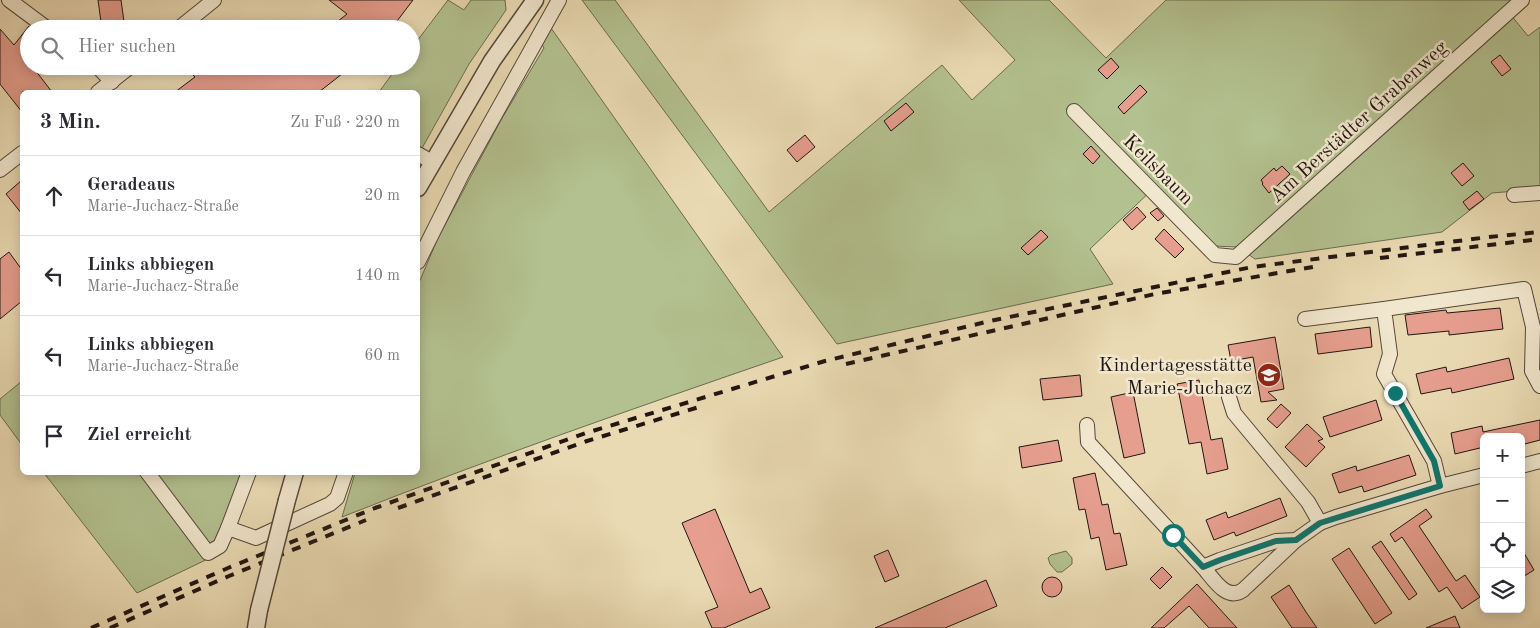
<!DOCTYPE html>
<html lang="de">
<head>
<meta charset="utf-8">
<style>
	body { margin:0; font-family:"Old Standard TT",serif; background:#f7f7f7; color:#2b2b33 }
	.controls { position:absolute; right:15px; bottom:15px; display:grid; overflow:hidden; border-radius:8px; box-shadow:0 2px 12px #0003 }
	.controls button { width:45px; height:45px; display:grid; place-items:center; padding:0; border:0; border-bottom:1px solid #e1e1e2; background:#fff; color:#2b2b33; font:25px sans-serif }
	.stop { position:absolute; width:15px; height:15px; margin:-11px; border:4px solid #0f766e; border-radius:50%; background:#fff }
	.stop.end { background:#0f766e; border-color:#fff; box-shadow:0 1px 5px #0008 }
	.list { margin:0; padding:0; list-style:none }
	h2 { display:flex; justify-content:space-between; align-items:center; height:65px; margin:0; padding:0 20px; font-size:21px }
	h2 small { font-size:16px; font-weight:400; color:#7c7c81 }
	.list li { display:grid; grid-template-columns:32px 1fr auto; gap:15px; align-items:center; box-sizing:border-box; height:80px; padding:0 20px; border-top:1px solid #e1e1e2 }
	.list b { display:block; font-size:19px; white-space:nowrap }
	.list p { margin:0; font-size:16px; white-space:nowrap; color:#7c7c81 }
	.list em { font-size:16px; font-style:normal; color:#7c7c81 }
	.icon { flex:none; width:28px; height:28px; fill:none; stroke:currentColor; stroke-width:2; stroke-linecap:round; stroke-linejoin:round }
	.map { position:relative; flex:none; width:1540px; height:628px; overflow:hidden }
	.search { position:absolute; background:#fff; box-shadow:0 2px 12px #0003; left:20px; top:20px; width:400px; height:55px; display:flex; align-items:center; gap:12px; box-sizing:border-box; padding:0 18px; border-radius:28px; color:#7c7c81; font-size:19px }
	.panel { position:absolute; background:#fff; box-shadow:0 2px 12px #0003; left:20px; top:90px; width:400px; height:385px; border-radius:8px }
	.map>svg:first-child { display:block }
	.green { fill:#b3c08f; stroke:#6a6b50 }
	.building { fill:#e69e8e; stroke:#221611 }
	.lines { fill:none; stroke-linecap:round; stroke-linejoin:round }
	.minor-casing { stroke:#54473a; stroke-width:16 }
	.tertiary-casing { stroke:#54473a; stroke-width:19 }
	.minor { stroke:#f1e7ce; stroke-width:14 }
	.tertiary { stroke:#f1e7ce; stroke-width:16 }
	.rail { stroke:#221611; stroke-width:4; stroke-dasharray:9 9; stroke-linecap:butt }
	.tertiary-bridge-casing { stroke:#54473a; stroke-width:19; stroke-linecap:butt }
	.tertiary-bridge { stroke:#f1e7ce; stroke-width:16 }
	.route { stroke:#0f766e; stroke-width:6 }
	.labels { text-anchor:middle; stroke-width:5; stroke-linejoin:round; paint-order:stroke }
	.street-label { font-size:20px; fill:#221611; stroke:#f1e7ce }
	.poi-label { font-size:20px; fill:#221611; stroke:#f1e7ce; text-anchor:end }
</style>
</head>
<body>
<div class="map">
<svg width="1540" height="628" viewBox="0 0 1540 628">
	<rect width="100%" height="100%" fill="#eadab3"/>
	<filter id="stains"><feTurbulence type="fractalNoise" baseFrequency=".004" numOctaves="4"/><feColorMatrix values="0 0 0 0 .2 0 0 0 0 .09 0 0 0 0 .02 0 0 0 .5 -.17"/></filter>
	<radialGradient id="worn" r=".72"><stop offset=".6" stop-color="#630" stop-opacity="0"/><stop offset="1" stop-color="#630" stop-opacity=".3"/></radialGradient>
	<g class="green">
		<path d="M448,0L464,10L471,0H505L506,10L469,64L421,150L418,148V92H379L398,66H411V49Z"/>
		<path d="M582,0H615L769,212L942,65L972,100L1015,60L959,0H1049L1106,58L1166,0H1516L1506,9L1528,36L1540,27V189L1492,193L1442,232L1255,259L1238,247L1213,246L1156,186L1090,249L1113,284L837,344Z"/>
		<path d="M551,28L783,357C635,408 488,459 342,517L355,473L418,472V285L438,238L501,120L544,48L541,43Z"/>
		<path d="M22,381V445L0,415V399Z"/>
		<path d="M44,473H241L214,556L137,593Z"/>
		<path d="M1066,551L1072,558V564L1062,572H1057L1050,564L1048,558L1051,555Z"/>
	</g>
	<g class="building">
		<path d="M98,0H121L125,29H102Z"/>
		<path d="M329,0H413L391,29H328L347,14Z"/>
		<path d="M29,26V66H32L52,92H22V112L0,84V29L14,45Z"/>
		<path d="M1500,55L1511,69L1502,76L1491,62Z"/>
		<path d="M1111,58L1119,67L1107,79L1098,70Z"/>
		<path d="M204,66H352L319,92H175L195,77L193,75Z"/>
		<path d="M1140,85L1147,92L1124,114L1118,107Z"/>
		<path d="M906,103L914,112L891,131L884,121Z"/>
		<path d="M805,135L815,147L797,162L787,150Z"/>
		<path d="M1091,146L1100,156L1093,164L1083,154Z"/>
		<path d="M1463,163L1474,176L1462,186L1451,173Z"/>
		<path d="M1282,166L1290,174L1269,193L1262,184L1263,183L1261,180L1274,168L1276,171Z"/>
		<path d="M22,180V214L6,194Z"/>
		<path d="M1477,191L1484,199L1469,210L1463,202Z"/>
		<path d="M1137,207L1146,217L1132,230L1123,220Z"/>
		<path d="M1157,208L1164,216L1158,221L1150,213Z"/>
		<path d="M1164,229L1184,249L1175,258L1155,239Z"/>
		<path d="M1041,230L1048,237L1028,255L1021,248Z"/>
		<path d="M9,252L22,270V301L0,319V259Z"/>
		<path d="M1500,308L1503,329L1449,335V331L1408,335L1405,315L1446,310L1447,313Z"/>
		<path d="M1370,327L1372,347L1318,354L1315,334Z"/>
		<path d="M1275,337L1284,389L1268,392L1277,400L1261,402L1253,357L1231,361L1228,345Z"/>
		<path d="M1509,358L1514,379L1452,393L1451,388L1421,394L1416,374L1446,367L1447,372Z"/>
		<path d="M1080,375L1082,396L1043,400L1040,379Z"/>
		<path d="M1199,380L1211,440L1222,438L1228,469L1207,474L1201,442L1189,444L1177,384Z"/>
		<path d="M1133,392L1145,453L1124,458L1111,397Z"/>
		<path d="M1376,400L1382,420L1330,437L1323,417Z"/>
		<path d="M1281,404L1291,413L1277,428L1267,419Z"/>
		<path d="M1540,420V440L1521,445V437H1484V447L1455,454L1451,433L1482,426L1483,432Z"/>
		<path d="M1307,424L1323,439L1318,441L1325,447L1306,467L1285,447Z"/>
		<path d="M1058,440L1062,461L1022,468L1019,447Z"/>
		<path d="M1409,455L1416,475L1364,492L1362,486L1339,493L1332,474L1356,466L1357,471Z"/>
		<path d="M1095,473L1102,505L1108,504L1114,534L1120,533L1127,565L1106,570L1099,537L1091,539L1085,509L1079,510L1073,478Z"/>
		<path d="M1280,498L1287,516L1236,536L1234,532L1214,540L1206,520L1226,512L1228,518Z"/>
		<path d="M715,509L750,593L761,588L770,608L724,628H712L705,612L718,607L682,523Z"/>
		<path d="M1426,509L1432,517L1419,526L1456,581L1465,575L1480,597L1462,609L1447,587L1439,592L1402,537L1395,542L1390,534Z"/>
		<path d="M1381,541L1417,594L1409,600L1372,547Z"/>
		<path d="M1349,548L1392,613L1375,624L1332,559Z"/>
		<path d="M1521,548L1534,570L1521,578Z"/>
		<path d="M888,550L899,576L885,582L874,556Z"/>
		<path d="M1162,567L1172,577L1160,589L1150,579Z"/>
		<circle cx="1052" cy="587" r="10"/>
		<path d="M986,580L997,606L945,628H875Z"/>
		<path d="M1197,584L1237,628H1209L1189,606L1164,628H1151Z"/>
		<path d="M1289,585L1306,612L1317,628H1292L1284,616L1271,597Z"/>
		<path d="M1455,616L1460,628H1426Z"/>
	</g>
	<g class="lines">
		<g class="minor-casing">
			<g id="minor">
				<path d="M9,0L48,29"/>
				<path d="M178,29L214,0"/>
				<path d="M97,66L112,82"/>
				<path d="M98,92L131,66"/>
				<path d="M1074,111L1215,255L1236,257L1522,0"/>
				<path d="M418,154L432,162"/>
				<path d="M0,170L22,153"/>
				<path d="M1514,195L1540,193"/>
				<path d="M418,262L463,172L559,0"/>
				<path d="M1305,319L1384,309"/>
				<path d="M1229,397L1234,413L1308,502L1320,523"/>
				<path d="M1087,425L1088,442L1203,567L1220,560L1276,541L1296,540L1320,523L1336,517L1440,486L1484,475"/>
				<path d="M1521,466L1540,461"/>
				<path d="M147,472L208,553L220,546L228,528"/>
				<path d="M249,472L228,528L256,538L330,504L337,498L346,472"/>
				<path d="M1440,486L1434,461L1384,374L1390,354L1384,309L1524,289L1533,327L1532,371L1540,386"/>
				<path d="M1203,567C1213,578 1226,602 1243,590L1296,540"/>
			</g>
		</g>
		<g class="tertiary-casing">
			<g id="tertiary">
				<path d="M418,188L492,61L535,0"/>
				<path d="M287,500L295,472"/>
				<path d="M256,628L259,610"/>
			</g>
		</g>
		<use href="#minor" class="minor"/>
		<use href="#tertiary" class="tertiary"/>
		<g class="rail">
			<path d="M1380,258L1540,239"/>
			<path d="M846,364L1155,294L1313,267"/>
			<path d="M398,508L587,441L699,407"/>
			<path d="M91,628L228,568L375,508L586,433L825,361L990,321L1252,267L1489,237L1540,232"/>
			<path d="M110,628L229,576L366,520"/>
		</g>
		<g class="tertiary-bridge-casing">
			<path id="tertiary-bridge" d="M259,610L287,500"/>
		</g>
		<use href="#tertiary-bridge" class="tertiary-bridge"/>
	</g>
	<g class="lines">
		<path class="route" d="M1173,535L1203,567L1220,560L1276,541L1296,540L1320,523L1440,486L1434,461L1395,393"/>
	</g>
	<defs>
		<g id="school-disc" transform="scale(1.25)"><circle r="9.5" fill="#8f2418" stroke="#f1e7ce"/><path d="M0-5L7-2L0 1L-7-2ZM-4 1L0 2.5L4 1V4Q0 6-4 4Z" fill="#fff"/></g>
	</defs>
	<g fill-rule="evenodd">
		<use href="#school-disc" x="1269" y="375"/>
	</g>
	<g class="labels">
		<g class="street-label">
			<text transform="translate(1358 121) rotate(-42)" y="7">Am Berstädter Grabenweg</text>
			<text transform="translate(1159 169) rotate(45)" y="7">Keilsbaum</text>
		</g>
		<g class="poi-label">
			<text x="1252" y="371">Kindertagesstätte<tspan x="1252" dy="23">Marie-Juchacz</tspan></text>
		</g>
	</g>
	<rect width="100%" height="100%" filter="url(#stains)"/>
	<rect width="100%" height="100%" fill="url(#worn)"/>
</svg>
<div class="controls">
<button>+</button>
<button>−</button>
<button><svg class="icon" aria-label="locate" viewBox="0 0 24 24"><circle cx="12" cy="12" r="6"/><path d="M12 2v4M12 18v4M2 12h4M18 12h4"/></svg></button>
<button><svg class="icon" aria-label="layers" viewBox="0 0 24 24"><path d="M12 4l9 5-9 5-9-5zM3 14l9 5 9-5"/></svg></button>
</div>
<div class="stop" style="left:1173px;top:535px"></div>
<div class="stop end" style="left:1395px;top:393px"></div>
<div class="search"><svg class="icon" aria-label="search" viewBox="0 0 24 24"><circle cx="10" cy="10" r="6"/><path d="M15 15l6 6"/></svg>Hier suchen</div>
<section class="panel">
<h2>3 Min.<small>Zu Fuß · 220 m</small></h2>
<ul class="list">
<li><svg class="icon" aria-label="ahead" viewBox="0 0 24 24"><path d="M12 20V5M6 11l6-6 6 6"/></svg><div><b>Geradeaus</b><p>Marie-Juchacz-Straße</p></div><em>20 m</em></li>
<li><svg class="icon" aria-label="left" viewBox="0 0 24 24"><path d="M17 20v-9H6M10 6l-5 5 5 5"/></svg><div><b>Links abbiegen</b><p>Marie-Juchacz-Straße</p></div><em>140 m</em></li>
<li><svg class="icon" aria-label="left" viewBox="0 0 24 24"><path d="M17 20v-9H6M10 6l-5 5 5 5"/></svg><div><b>Links abbiegen</b><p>Marie-Juchacz-Straße</p></div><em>60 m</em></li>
<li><svg class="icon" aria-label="arrive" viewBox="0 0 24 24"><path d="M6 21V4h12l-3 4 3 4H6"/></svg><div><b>Ziel erreicht</b></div></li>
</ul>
</section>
</div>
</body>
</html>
